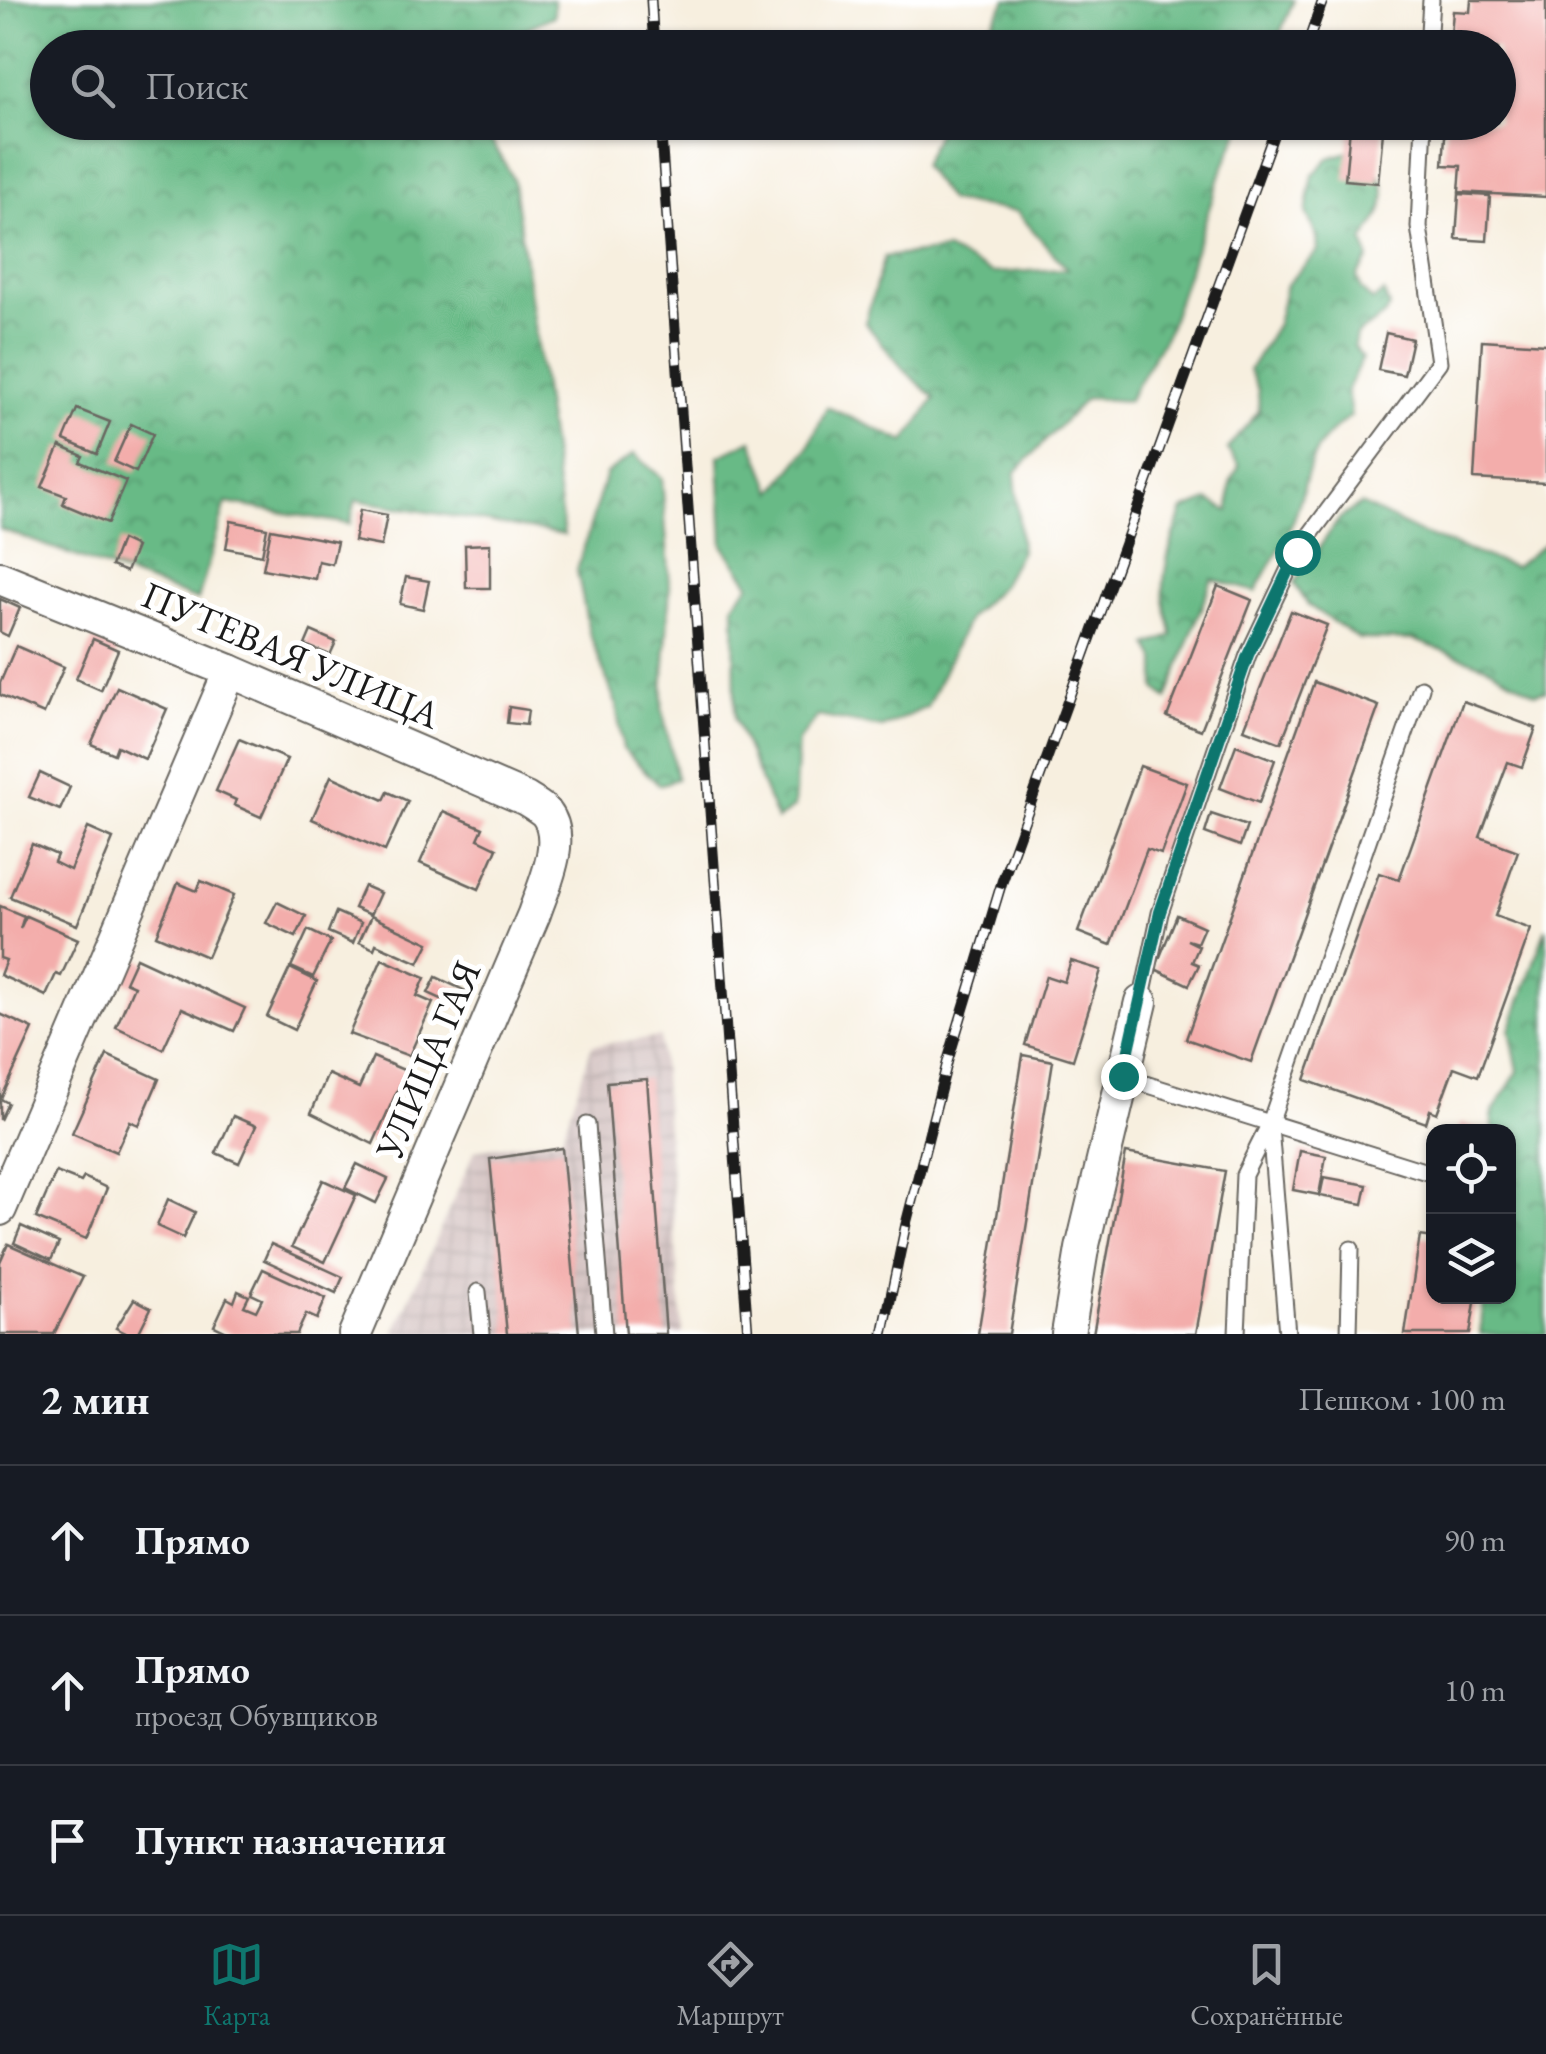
<!DOCTYPE html>
<html lang="ru">
<head>
<meta charset="utf-8">
<style>
	body { margin:0; font-family:"EB Garamond",serif; background:#20242c; color:#f1f3f6 }
	.controls { position:absolute; right:30px; bottom:30px; display:grid; overflow:hidden; border-radius:20px; box-shadow:0 2px 8px #0004 }
	.controls button { width:90px; height:90px; display:grid; place-items:center; padding:0; border:0; border-bottom:2px solid #363941; background:#171b24; color:#f1f3f6; font:50px sans-serif }
	.stop { position:absolute; width:30px; height:30px; margin:-22px; border:8px solid #0f766e; border-radius:50%; background:#fff }
	.stop.end { background:#0f766e; border-color:#fff; box-shadow:0 2px 10px #0008 }
	.list { margin:0; padding:0; list-style:none }
	h2 { display:flex; justify-content:space-between; align-items:center; height:130px; margin:0; padding:0 40px; font-size:42px }
	h2 small { font-size:32px; font-weight:400; color:#9ea1a6 }
	.list li { display:grid; grid-template-columns:65px 1fr auto; gap:30px; align-items:center; box-sizing:border-box; height:150px; padding:0 40px; border-top:2px solid #363941 }
	.list b { display:block; font-size:38px; white-space:nowrap }
	.list p { margin:0; font-size:32px; white-space:nowrap; color:#9ea1a6 }
	.list em { font-size:32px; font-style:normal; color:#9ea1a6 }
	.icon { flex:none; width:55px; height:55px; fill:none; stroke:currentColor; stroke-width:2; stroke-linecap:round; stroke-linejoin:round }
	.map { position:relative; flex:none; width:1546px; height:1334px; overflow:hidden }
	.search { position:absolute; background:#171b24; box-shadow:0 2px 8px #0004; left:30px; right:30px; top:30px; height:110px; display:flex; align-items:center; gap:25px; box-sizing:border-box; padding:0 35px; border-radius:55px; color:#9ea1a6; font-size:38px }
	.sheet { height:580px; background:#171b24 }
	nav { display:flex; justify-content:space-around; align-items:center; box-sizing:border-box; height:140px; border-top:2px solid #363941; background:#171b24; font-size:28px; color:#9ea1a6 }
	nav a { display:grid; justify-items:center; gap:5px }
	nav .on { color:#0f766e }
	.map>svg:first-child { display:block }
	.industrial { fill:url(#industrial-grid) }
	.forest { fill:url(#forest-crowns); stroke:#426b51; stroke-width:2.5 }
	.building { fill:#f3adab }
	.lines { fill:none; stroke-linecap:round; stroke-linejoin:round }
	.lane-casing { stroke:#696660; stroke-width:19 }
	.street-casing { stroke:#696660; stroke-width:36 }
	.lane { stroke:#fff; stroke-width:15 }
	.street { stroke:#fff; stroke-width:32 }
	.rail-casing { stroke:#1c1c1c; stroke-width:11 }
	.rail { stroke:#fff; stroke-width:8; stroke-dasharray:22; stroke-linecap:butt }
	.route { stroke:#0f766e; stroke-width:12 }
	.labels { text-anchor:middle; stroke-width:10; stroke-linejoin:round; paint-order:stroke }
	.street-label { font-size:38px; fill:#1c1c1c; stroke:#fff }
</style>
</head>
<body>
<div class="map">
<svg width="1546" height="1334" viewBox="0 0 1546 1334">
	<defs>
		<pattern id="industrial-grid" width="8" height="8" patternUnits="userSpaceOnUse" patternTransform="scale(2.5)"><rect width="8" height="8" fill="#d1bfbe"/><path d="M0 4h8M4 0v8" fill="none" stroke="#b3a4a3"/></pattern>
		<pattern id="forest-crowns" width="20" height="18" patternUnits="userSpaceOnUse" patternTransform="scale(2.5)"><rect width="20" height="18" fill="#68ba86"/><path d="M2 6a3 3 0 1 1 6 0M12 15a3 3 0 1 1 6 0" fill="none" stroke="#55966d"/></pattern>
	</defs>
	<rect width="100%" height="100%" fill="#fff"/>
	<filter id="ink" filterUnits="userSpaceOnUse"><feTurbulence type="fractalNoise" baseFrequency=".01" numOctaves="2"/><feDisplacementMap in="SourceGraphic" scale="20" xChannelSelector="R" yChannelSelector="G"/><feConvolveMatrix kernelMatrix="1 2 1 2 8 2 1 2 1" color-interpolation-filters="sRGB"/></filter>
	<filter id="wash" filterUnits="userSpaceOnUse"><feTurbulence type="fractalNoise" baseFrequency=".0048" numOctaves="4" result="noise"/><feDisplacementMap in="SourceGraphic" scale="40" xChannelSelector="R" yChannelSelector="G"/><feGaussianBlur stdDeviation="2.25" result="paint"/><feColorMatrix in="noise" values="0 0 0 0 0 0 0 0 0 0 0 0 0 0 0 0 0 1.4 0 .05"/><feComposite in="paint" operator="in"/></filter>
	<g filter="url(#wash)">
		<rect width="100%" height="100%" fill="#f7efdf"/>
		<path class="industrial" d="M660,1037L683,1334H394L475,1150L562,1137L592,1045Z"/>
		<g class="forest">
			<path d="M0,0H554V16L485,47L48,48V122L481,123L513,178L564,535L356,500L350,524L226,503L198,600L0,529Z"/>
			<path d="M1006,0H1294L1274,47H978Z"/>
			<path d="M942,123H1243L1221,173L1168,331L1128,401L1086,398L1015,473L1021,551L1000,587L969,617L927,707L882,728L818,716L798,741L794,807L777,820L735,719L734,604L750,584L723,545L719,456L752,440L773,492L808,448L827,407L905,442L935,398L904,370L865,323L884,257L946,250L993,273L1067,269L1017,212L949,201L922,165Z"/>
			<path d="M1354,150C1395,182 1392,202 1363,241L1369,259L1357,276L1361,290L1373,301L1384,292L1389,307L1385,315L1356,335L1354,346L1362,358L1347,390L1351,416C1309,446 1312,462 1298,507C1290,536 1269,565 1256,592L1212,579L1167,699L1156,689V659L1148,645L1172,636C1172,622 1164,610 1164,597C1162,567 1173,537 1183,510L1208,500L1229,511L1230,483L1239,466L1227,449L1259,411L1258,390L1249,370L1277,324L1286,285L1318,251L1317,237L1306,212L1313,175L1329,158Z"/>
			<path d="M634,454L662,478L670,586L662,708L677,779L659,785L623,749L616,704L589,632L577,570L606,474Z"/>
			<path d="M1361,504L1420,533L1514,567L1546,543V691L1535,693L1486,666L1414,640L1359,639L1308,605L1294,583L1340,518Z"/>
			<path d="M1546,928V1334H1480L1484,1297L1508,1296V1132L1494,1131L1491,1115L1518,1071L1510,1030Z"/>
		</g>
		<g id="blocks">
			<g class="building">
				<path d="M1471,0H1546V197L1459,192L1461,166L1443,165L1446,122H1498V48H1450L1453,11L1470,12Z"/>
				<path d="M1350,127L1383,131L1378,183L1345,180Z"/>
				<path d="M1459,194L1490,196L1487,241L1456,239Z"/>
				<path d="M1386,333L1412,339L1404,375L1378,370Z"/>
				<path d="M1482,340L1546,344V483L1474,479Z"/>
				<path d="M77,409L110,422L97,454L64,440Z"/>
				<path d="M131,424L153,434L136,472L114,462Z"/>
				<path d="M60,446L83,456L80,462L126,481L108,523L63,504L66,496L42,487Z"/>
				<path d="M360,510L387,515L381,546L354,541Z"/>
				<path d="M231,521L267,528L262,555L226,548Z"/>
				<path d="M271,529L337,542L332,564L318,561L315,579L263,569Z"/>
				<path d="M121,540L136,547L126,572L111,566Z"/>
				<path d="M490,544V588H466L465,545Z"/>
				<path d="M406,577L429,581L423,609L400,604Z"/>
				<path d="M1218,586L1252,600L1201,730L1167,717Z"/>
				<path d="M0,599L20,608L8,636L0,632Z"/>
				<path d="M1291,611L1327,625L1281,743L1244,729Z"/>
				<path d="M311,631L336,642L330,655L305,645Z"/>
				<path d="M93,639L118,650L101,690L76,679Z"/>
				<path d="M16,646L64,667L44,714L0,695V683Z"/>
				<path d="M1314,682L1379,706L1251,1062L1186,1039Z"/>
				<path d="M117,687L167,709L145,759L117,746L114,754L91,744Z"/>
				<path d="M1463,701L1536,728L1522,767L1508,762L1480,837L1518,851L1495,916L1531,929L1478,1076L1454,1067L1437,1113L1430,1110L1426,1123L1305,1080L1379,873L1399,880Z"/>
				<path d="M509,707L528,710L526,725L507,723Z"/>
				<path d="M239,739L287,759L261,817L234,805L236,800L216,791Z"/>
				<path d="M1236,745L1275,760L1259,803L1220,788Z"/>
				<path d="M1140,766L1187,783L1161,854L1147,849L1111,945L1078,932Z"/>
				<path d="M40,773L70,787L60,810L29,797Z"/>
				<path d="M331,776L384,800L388,792L408,801L385,851L312,819Z"/>
				<path d="M443,811L483,828L478,839L497,848L479,889L420,863Z"/>
				<path d="M1211,814L1247,826L1240,846L1205,833Z"/>
				<path d="M88,828L113,839L77,925L10,897L32,844L57,855L54,862L70,870Z"/>
				<path d="M201,881L234,895L207,957L156,935L178,883L197,891Z"/>
				<path d="M364,886L380,893L370,915L354,908Z"/>
				<path d="M277,902L306,916L296,937L266,923Z"/>
				<path d="M0,906L24,916L20,929L26,916L78,939L61,976L56,974L46,996L0,975L6,960L0,958Z"/>
				<path d="M336,912L361,923L353,943L328,932Z"/>
				<path d="M1177,915L1204,927L1197,943L1187,940L1199,946L1192,962L1199,965L1189,985L1155,969Z"/>
				<path d="M371,916L429,943L419,963L376,944L374,949L359,942Z"/>
				<path d="M308,930L331,941L313,977L291,967Z"/>
				<path d="M136,958L245,1008L234,1031L182,1008L163,1049L116,1027L134,986L125,982Z"/>
				<path d="M382,959L425,978L417,996L433,1003L409,1056L349,1034Z"/>
				<path d="M1071,961L1101,970L1073,1060L1025,1045L1046,976L1064,982Z"/>
				<path d="M290,968L317,981L294,1030L267,1017Z"/>
				<path d="M436,977L468,992L461,1008L428,993Z"/>
				<path d="M0,1014L33,1029L1,1099L8,1103L0,1120Z"/>
				<path d="M107,1055L159,1079L139,1125L130,1121L116,1152L72,1133Z"/>
				<path d="M1023,1055L1053,1061L1009,1334H978Z"/>
				<path d="M373,1057L406,1071L373,1144L311,1113L328,1074L359,1088Z"/>
				<path d="M647,1079L666,1334H626L607,1082Z"/>
				<path d="M233,1116L256,1126L239,1163L216,1153Z"/>
				<path d="M1460,1123L1485,1130V1132H1458Z"/>
				<path d="M562,1148L579,1334H507L490,1159Z"/>
				<path d="M1300,1151L1326,1156L1319,1195L1293,1190Z"/>
				<path d="M1126,1153L1225,1171L1196,1334H1093Z"/>
				<path d="M357,1164L388,1179L376,1203L345,1188Z"/>
				<path d="M56,1172L81,1182L84,1177L107,1188L86,1239L36,1218Z"/>
				<path d="M1324,1177L1367,1185L1363,1204L1320,1196Z"/>
				<path d="M323,1180L356,1195L325,1262L292,1247Z"/>
				<path d="M168,1199L195,1212L183,1238L157,1226Z"/>
				<path d="M21,1226L59,1243L51,1260L14,1243Z"/>
				<path d="M1420,1236L1434,1238V1296H1476L1470,1334H1405Z"/>
				<path d="M8,1244L83,1277L54,1334H0V1262Z"/>
				<path d="M271,1244L343,1277L336,1293L264,1260Z"/>
				<path d="M263,1269L326,1298L317,1319L306,1314L297,1334H231L214,1326L227,1298L234,1302L238,1291L249,1296L244,1306L256,1311L262,1299L251,1294Z"/>
				<path d="M134,1299L151,1308L138,1334H128L116,1328Z"/>
			</g>
		</g>
	</g>
	<g filter="url(#ink)">
		<use href="#blocks" fill-opacity="0" stroke="#696660" stroke-width="2.5"/>
		<g class="lines">
			<g class="lane-casing">
				<g id="lane">
					<path d="M1428,48L1431,0"/>
					<path d="M1141,1002L1160,913L1248,655L1297,552L1439,362L1419,227L1424,122"/>
					<path d="M1123,1077L1430,1173"/>
					<path d="M587,1125L604,1334"/>
					<path d="M1270,1127L1287,1334"/>
					<path d="M478,1292L482,1334"/>
					<path d="M1237,1334L1244,1175L1270,1123L1421,688"/>
					<path d="M1349,1334L1351,1249"/>
				</g>
			</g>
			<g class="street-casing">
				<g id="street">
					<path d="M0,578L230,671L526,799C532,803 541,808 546,813C567,840 543,887 534,914L355,1334"/>
					<path d="M0,1209L230,671"/>
					<path d="M1068,1334L1082,1249L1141,1002"/>
				</g>
			</g>
			<use href="#lane" class="lane"/>
			<use href="#street" class="street"/>
			<g class="rail-casing">
				<g id="rail">
					<path d="M651,0L654,48"/>
					<path d="M1306,48L1323,0"/>
					<path d="M660,122L748,1334"/>
					<path d="M883,1334L906,1224L948,1060L1002,882L1278,122"/>
				</g>
			</g>
			<use href="#rail" class="rail"/>
		</g>
	</g>
	<g class="lines" filter="url(#ink)">
		<path class="route" d="M1123,1076L1160,912L1248,655L1297,552"/>
	</g>
	<g class="labels">
		<g class="street-label">
			<text transform="translate(291 655) rotate(23)" y="13">ПУТЕВАЯ УЛИЦА</text>
			<text transform="translate(428 1060) rotate(-67)" y="13">УЛИЦА ГАЯ</text>
		</g>
	</g>
</svg>
<div class="controls">
<button><svg class="icon" aria-label="locate" viewBox="0 0 24 24"><circle cx="12" cy="12" r="6"/><path d="M12 2v4M12 18v4M2 12h4M18 12h4"/></svg></button>
<button><svg class="icon" aria-label="layers" viewBox="0 0 24 24"><path d="M12 4l9 5-9 5-9-5zM3 14l9 5 9-5"/></svg></button>
</div>
<div class="stop" style="left:1297px;top:552px"></div>
<div class="stop end" style="left:1123px;top:1076px"></div>
<div class="search"><svg class="icon" aria-label="search" viewBox="0 0 24 24"><circle cx="10" cy="10" r="6"/><path d="M15 15l6 6"/></svg>Поиск</div>
</div>
<section class="sheet">
<h2>2 мин<small>Пешком · 100 m</small></h2>
<ul class="list">
<li><svg class="icon" aria-label="ahead" viewBox="0 0 24 24"><path d="M12 20V5M6 11l6-6 6 6"/></svg><div><b>Прямо</b></div><em>90 m</em></li>
<li><svg class="icon" aria-label="ahead" viewBox="0 0 24 24"><path d="M12 20V5M6 11l6-6 6 6"/></svg><div><b>Прямо</b><p>проезд Обувщиков</p></div><em>10 m</em></li>
<li><svg class="icon" aria-label="arrive" viewBox="0 0 24 24"><path d="M6 21V4h12l-3 4 3 4H6"/></svg><div><b>Пункт назначения</b></div></li>
</ul>
</section>
<nav>
<a class="on"><svg class="icon" aria-label="map" viewBox="0 0 24 24"><path d="M3 6l6-2 6 2 6-2v14l-6 2-6-2-6 2zM9 4v14M15 6v14"/></svg>Карта</a>
<a><svg class="icon" aria-label="directions" viewBox="0 0 24 24"><path d="M12 3l9 9-9 9-9-9zM9 14v-3h6M13 9l2 2-2 2"/></svg>Маршрут</a>
<a><svg class="icon" aria-label="saved" viewBox="0 0 24 24"><path d="M7 4h10v16l-5-4-5 4z"/></svg>Сохранённые</a>
</nav>
</body>
</html>
